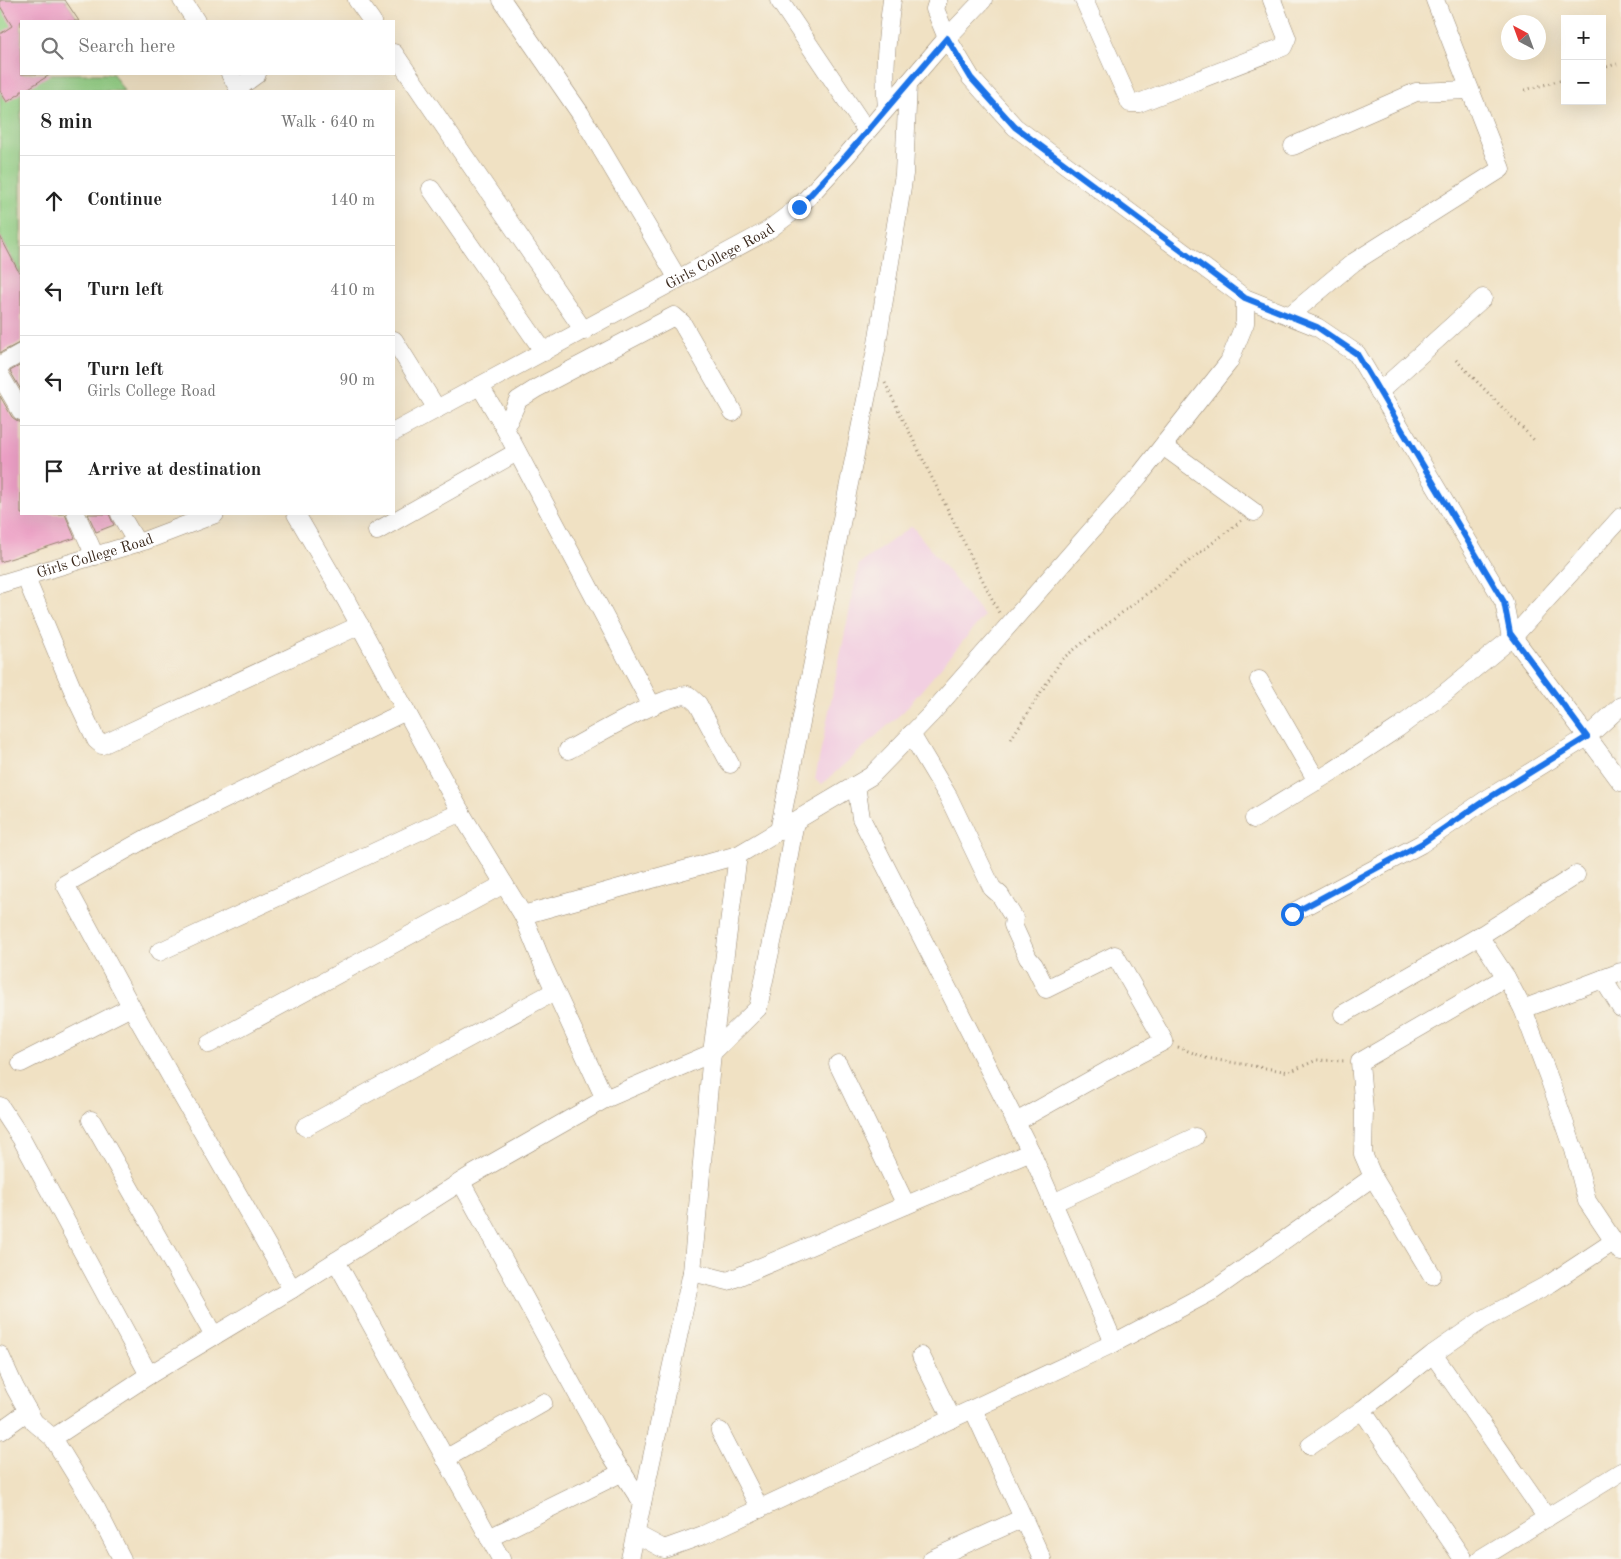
<!DOCTYPE html>
<html lang="en">
<head>
<meta charset="utf-8">
<style>
	body { margin:0; font-family:"Old Standard TT",serif; background:#f2f2f2; color:#222 }
	.controls { position:absolute; right:15px; top:15px; display:grid; overflow:hidden; border-radius:0px; box-shadow:0 5px 20px #0002 }
	.controls button { width:45px; height:45px; display:grid; place-items:center; padding:0; border:0; border-bottom:1px solid #e0e0e0; background:#fff; color:#222; font:25px sans-serif }
	.compass { position:absolute; left:1501px; top:15px; width:45px; height:45px; border-radius:50%; background:#fff; box-shadow:0 5px 20px #0002; rotate:319deg }
	.stop { position:absolute; width:15px; height:15px; margin:-11px; border:4px solid #1a73e8; border-radius:50%; background:#fff }
	.stop.end { background:#1a73e8; border-color:#fff; box-shadow:0 1px 5px #0008 }
	.list { margin:0; padding:0; list-style:none }
	h2 { display:flex; justify-content:space-between; align-items:center; height:65px; margin:0; padding:0 20px; font-size:21px }
	h2 small { font-size:16px; font-weight:400; color:#767676 }
	.list li { display:grid; grid-template-columns:32px 1fr auto; gap:15px; align-items:center; box-sizing:border-box; height:90px; padding:0 20px; border-top:1px solid #e0e0e0 }
	.list b { display:block; font-size:19px; white-space:nowrap }
	.list p { margin:0; font-size:16px; white-space:nowrap; color:#767676 }
	.list em { font-size:16px; font-style:normal; color:#767676 }
	.icon { flex:none; width:28px; height:28px; fill:none; stroke:currentColor; stroke-width:2; stroke-linecap:round; stroke-linejoin:round }
	.map { position:relative; flex:none; width:1621px; height:1559px; overflow:hidden }
	.search { position:absolute; background:#fff; box-shadow:0 5px 20px #0002; left:20px; top:20px; width:375px; height:55px; display:flex; align-items:center; gap:12px; box-sizing:border-box; padding:0 18px; border-radius:0px; color:#767676; font-size:19px }
	.panel { position:absolute; background:#fff; box-shadow:0 5px 20px #0002; left:20px; top:90px; width:375px; height:425px; border-radius:0px }
	.map>svg:first-child { display:block }
	.built { fill:#f2cfe1 }
	.green { fill:#94d186; stroke:#687e52 }
	.building { fill:#eda0c6 }
	.lines { fill:none; stroke-linecap:round; stroke-linejoin:round }
	.minor-casing { stroke:#968670; stroke-width:19 }
	.path { stroke:#968670; stroke-width:3; stroke-dasharray:1 4; stroke-linecap:butt }
	.minor { stroke:#fff; stroke-width:18 }
	.route { stroke:#1a73e8; stroke-width:6 }
	.labels { text-anchor:middle; stroke-width:4; stroke-linejoin:round; paint-order:stroke }
	.street-label { font-size:15px; fill:#3b2a1e; stroke:#f7f3e8 }
</style>
</head>
<body>
<div class="map">
<svg width="1621" height="1559" viewBox="0 0 1621 1559">
	<rect width="100%" height="100%" fill="#f7f3e8"/>
	<filter id="ink" filterUnits="userSpaceOnUse"><feTurbulence type="fractalNoise" baseFrequency=".02" numOctaves="2"/><feDisplacementMap in="SourceGraphic" scale="10" xChannelSelector="R" yChannelSelector="G"/><feConvolveMatrix kernelMatrix="1 2 1 2 8 2 1 2 1" color-interpolation-filters="sRGB"/></filter>
	<filter id="wash" filterUnits="userSpaceOnUse"><feTurbulence type="fractalNoise" baseFrequency=".0096" numOctaves="4" result="noise"/><feDisplacementMap in="SourceGraphic" scale="20" xChannelSelector="R" yChannelSelector="G"/><feGaussianBlur stdDeviation="1.12" result="paint"/><feColorMatrix in="noise" values="0 0 0 0 0 0 0 0 0 0 0 0 0 0 0 0 0 1.4 0 .05"/><feComposite in="paint" operator="in"/></filter>
	<g filter="url(#wash)">
		<rect width="100%" height="100%" fill="#f0e1c3"/>
		<path class="built" d="M912,526L984,616L904,711L821,785L815,779L859,564Z"/>
		<path class="green" d="M0,0H65L79,21H21V74H113L124,91H21V276L0,236Z"/>
		<g id="blocks">
			<g class="building">
				<path d="M0,0H65L79,21H21V74H51L24,91H21V93L7,102L0,91V34L12,26L0,6Z"/>
				<path d="M0,236L21,276V342L0,353Z"/>
				<path d="M21,365V390L10,371Z"/>
				<path d="M0,396L12,417L16,420L21,422V514H65L75,538L0,562Z"/>
				<path d="M88,514H109L114,525L96,532Z"/>
			</g>
		</g>
	</g>
	<g filter="url(#ink)">
		<use href="#blocks" fill-opacity="0" stroke="#968670" stroke-width="1"/>
		<g class="lines">
			<g class="minor-casing">
				<g id="minor">
					<path d="M182,0L196,21"/>
					<path d="M357,0L372,21"/>
					<path d="M502,0L580,113L678,279"/>
					<path d="M779,0L867,131"/>
					<path d="M938,0L935,9L947,38L971,78L1015,127L1245,298L1317,327L1357,354L1504,602L1510,633L1621,782"/>
					<path d="M1084,0L1130,103H1139L1283,47L1287,38L1272,0"/>
					<path d="M394,53L584,331"/>
					<path d="M230,74L240,91"/>
					<path d="M238,88L257,74"/>
					<path d="M887,108C883,71 887,36 892,0"/>
					<path d="M1293,146L1416,92L1469,90"/>
					<path d="M431,189L544,352"/>
					<path d="M1289,316L1354,262L1501,169L1435,0"/>
					<path d="M394,340L437,409"/>
					<path d="M0,365L21,353"/>
					<path d="M0,375L21,411"/>
					<path d="M480,386L503,425L652,706"/>
					<path d="M1379,392L1483,298"/>
					<path d="M503,425L509,420L518,400L537,388L674,316L682,323L733,412"/>
					<path id="s1" d="M394,432L767,231L799,207L846,156L947,38L983,0"/>
					<path d="M1163,446L1254,512"/>
					<path d="M76,514L95,556"/>
					<path d="M120,514L137,543"/>
					<path d="M296,514L346,600L464,818L523,915L544,967L605,1099"/>
					<path d="M377,531L517,452"/>
					<path d="M25,576L77,700L96,740L102,745L360,625"/>
					<path id="s2" d="M0,584L144,541L215,514"/>
					<path d="M1259,680L1317,781"/>
					<path d="M911,734L948,796L992,888L1000,895L1014,918L1013,925L1028,958L1034,965L1046,989L1115,955L1164,1041L1107,1071L1016,1122"/>
					<path d="M568,750C593,737 662,695 688,695L698,704L730,764"/>
					<path d="M1254,819L1333,771L1398,728L1446,692L1513,637L1621,517"/>
					<path d="M779,831L876,350L904,174L908,83"/>
					<path d="M1292,913L1421,844L1484,801L1587,737L1621,706"/>
					<path d="M523,915L738,855L871,776L931,714L1139,476L1229,362L1245,323V298"/>
					<path d="M1479,936L1506,977"/>
					<path d="M159,952L461,812"/>
					<path d="M1603,979L1621,1008"/>
					<path d="M1523,1009L1621,972"/>
					<path d="M1343,1014L1483,934L1576,875"/>
					<path d="M209,1044L504,884"/>
					<path d="M21,1063L131,1007"/>
					<path d="M838,1064L906,1205"/>
					<path d="M0,1106L21,1138L149,1375"/>
					<path d="M91,1120L214,1336"/>
					<path d="M305,1127L555,991"/>
					<path d="M1031,1152L1114,1343"/>
					<path d="M1373,1177L1432,1275"/>
					<path d="M461,1182L608,1450L642,1503"/>
					<path d="M1053,1203L1195,1137"/>
					<path d="M336,1261L501,1559"/>
					<path d="M692,1272L728,1281L1031,1152L861,818L856,785"/>
					<path d="M292,1289L138,1019L65,884L154,834L406,711"/>
					<path d="M1433,1354L1547,1518"/>
					<path d="M0,1355L15,1388L34,1422L53,1438L97,1510L122,1559"/>
					<path d="M921,1356L952,1419"/>
					<path d="M973,1409L1042,1559"/>
					<path d="M1362,1410L1463,1559"/>
					<path d="M0,1431L28,1411"/>
					<path d="M720,1431L760,1509"/>
					<path d="M53,1438L149,1375L292,1289L470,1176L605,1099L712,1053L758,1008L780,905L795,821"/>
					<path d="M1310,1446L1362,1410L1433,1354L1482,1320L1551,1283L1613,1242"/>
					<path d="M445,1459L543,1403"/>
					<path d="M636,1534L664,1549L703,1535L1114,1343L1214,1290L1373,1177L1363,1154L1364,1111L1360,1062L1506,977L1523,1009L1550,1081L1574,1150L1587,1201L1621,1252"/>
					<path d="M489,1538L623,1472"/>
					<path d="M630,1559L692,1272L712,1053L738,855"/>
					<path d="M932,1559L1023,1518"/>
					<path d="M1480,1559L1621,1472"/>
				</g>
			</g>
			<g class="path">
				<path d="M1602,68L1617,64"/>
				<path d="M1525,90L1565,79"/>
				<path d="M1456,360L1535,441"/>
				<path d="M885,383L999,613"/>
				<path d="M1011,739L1062,659L1241,521"/>
				<path d="M1178,1047L1206,1058L1289,1072L1317,1060L1346,1061"/>
			</g>
			<use href="#minor" class="minor"/>
		</g>
	</g>
	<g class="lines" filter="url(#ink)">
		<path class="route" d="M799,207L846,156L947,38L971,78L1015,127L1245,298L1317,327L1357,354L1504,602L1510,633L1587,737L1484,801L1421,844L1292,914"/>
	</g>
	<g class="labels">
		<g class="street-label">
			<text dy="5" stroke="none"><textPath href="#s1" startOffset="370">Girls College Road</textPath></text>
			<text dy="5" stroke="none"><textPath href="#s2" startOffset="99">Girls College Road</textPath></text>
		</g>
	</g>
</svg>
<div class="controls">
<button>+</button>
<button>−</button>
</div>
<svg class="compass" viewBox="-18 -18 36 36"><path d="M0-13l5 13h-10z" fill="#e53935"/><path d="M0 13l5-13h-10z" fill="#767676"/></svg>
<div class="stop" style="left:1292px;top:914px"></div>
<div class="stop end" style="left:799px;top:207px"></div>
<div class="search"><svg class="icon" aria-label="search" viewBox="0 0 24 24"><circle cx="10" cy="10" r="6"/><path d="M15 15l6 6"/></svg>Search here</div>
<section class="panel">
<h2>8 min<small>Walk · 640 m</small></h2>
<ul class="list">
<li><svg class="icon" aria-label="ahead" viewBox="0 0 24 24"><path d="M12 20V5M6 11l6-6 6 6"/></svg><div><b>Continue</b></div><em>140 m</em></li>
<li><svg class="icon" aria-label="left" viewBox="0 0 24 24"><path d="M17 20v-9H6M10 6l-5 5 5 5"/></svg><div><b>Turn left</b></div><em>410 m</em></li>
<li><svg class="icon" aria-label="left" viewBox="0 0 24 24"><path d="M17 20v-9H6M10 6l-5 5 5 5"/></svg><div><b>Turn left</b><p>Girls College Road</p></div><em>90 m</em></li>
<li><svg class="icon" aria-label="arrive" viewBox="0 0 24 24"><path d="M6 21V4h12l-3 4 3 4H6"/></svg><div><b>Arrive at destination</b></div></li>
</ul>
</section>
</div>
</body>
</html>
